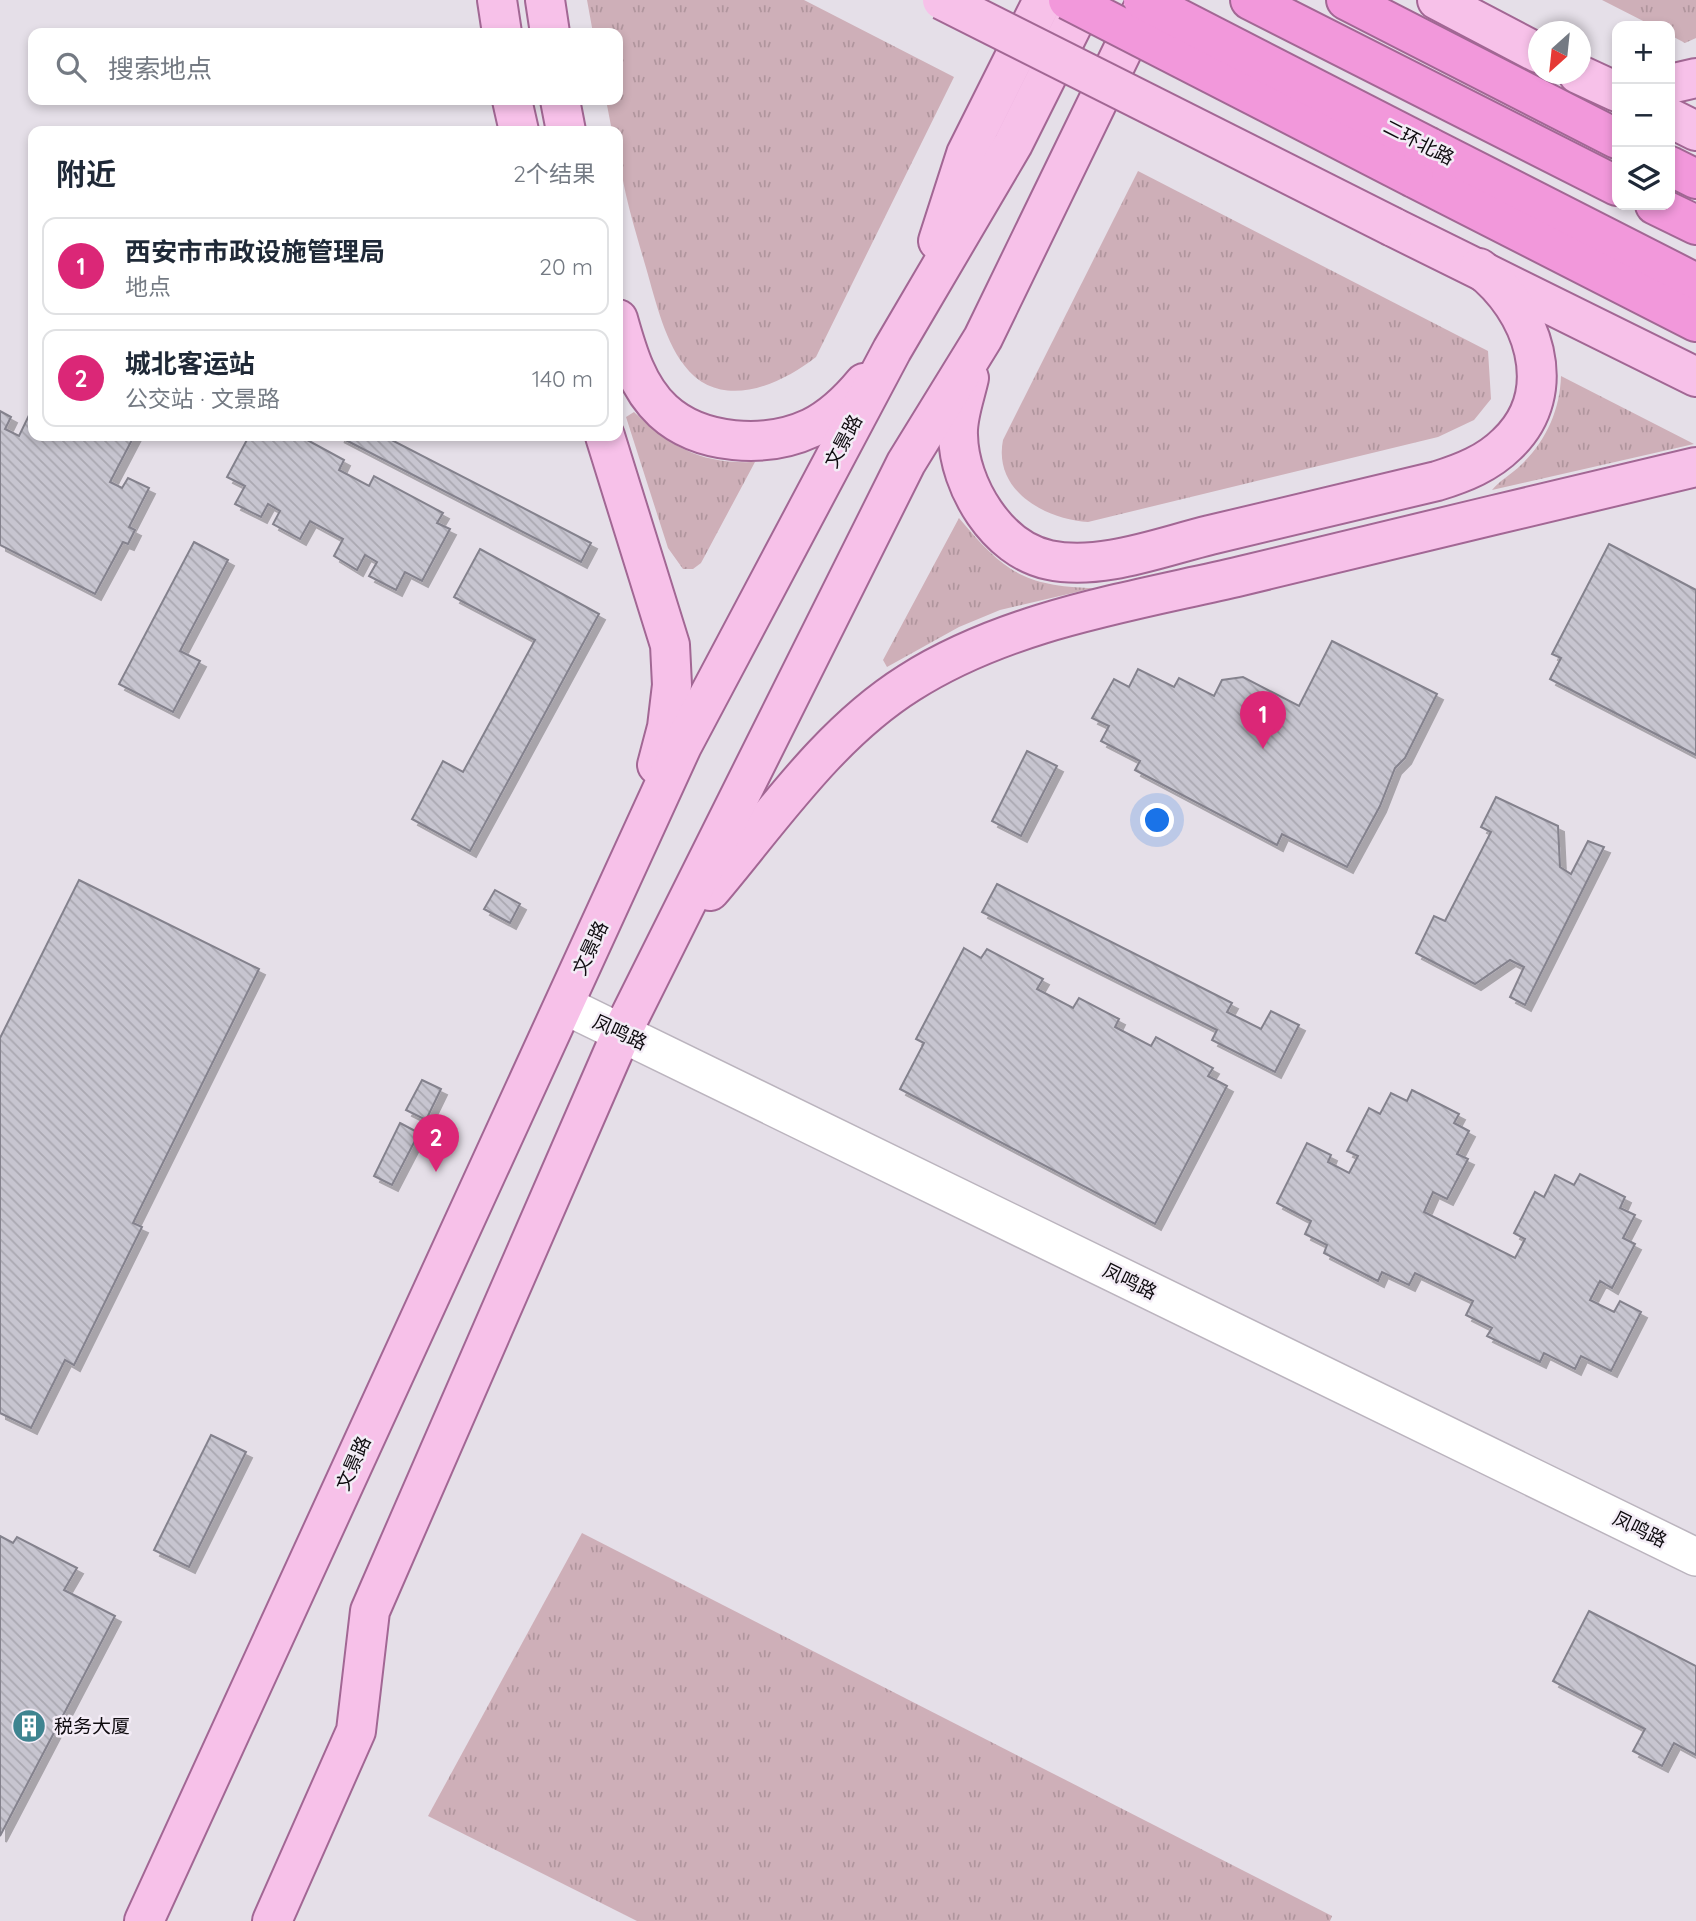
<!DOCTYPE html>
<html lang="zh">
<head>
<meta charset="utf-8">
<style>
	body { margin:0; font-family:Quicksand,"Noto Sans SC",sans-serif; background:#f6f6f7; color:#1f2937 }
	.controls { position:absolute; right:21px; top:21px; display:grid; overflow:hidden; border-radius:14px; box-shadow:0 4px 10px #0003 }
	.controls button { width:63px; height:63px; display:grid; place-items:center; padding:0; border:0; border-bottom:2px solid #e0e1e3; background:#fff; color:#1f2937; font:35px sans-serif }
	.compass { position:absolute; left:1528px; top:21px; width:63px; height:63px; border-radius:50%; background:#fff; box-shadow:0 4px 10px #0003; rotate:207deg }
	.you { position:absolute; left:1158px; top:821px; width:24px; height:24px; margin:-18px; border:5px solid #fff; border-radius:50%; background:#1a73e8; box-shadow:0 0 0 10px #1a73e833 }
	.badge { display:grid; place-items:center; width:46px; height:46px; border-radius:50%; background:#db2777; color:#fff; font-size:23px; font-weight:700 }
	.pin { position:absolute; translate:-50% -58px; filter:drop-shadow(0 2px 4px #0008) }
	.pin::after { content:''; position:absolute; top:37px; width:24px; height:21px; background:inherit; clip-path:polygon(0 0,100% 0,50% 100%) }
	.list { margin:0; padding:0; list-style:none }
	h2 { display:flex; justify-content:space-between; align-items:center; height:91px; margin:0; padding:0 28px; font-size:30px }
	h2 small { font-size:23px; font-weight:400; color:#747a83 }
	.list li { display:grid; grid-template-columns:46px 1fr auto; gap:21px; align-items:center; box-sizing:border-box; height:98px; margin:0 14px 14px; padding:0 14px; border:2px solid #e0e1e3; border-radius:14px }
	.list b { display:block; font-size:26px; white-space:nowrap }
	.list p { margin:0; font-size:23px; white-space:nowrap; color:#747a83 }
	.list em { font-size:23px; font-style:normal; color:#747a83 }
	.icon { flex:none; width:38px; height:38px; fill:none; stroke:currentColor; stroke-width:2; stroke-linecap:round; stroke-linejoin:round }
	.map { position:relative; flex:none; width:1696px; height:1921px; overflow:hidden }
	.search { position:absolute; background:#fff; box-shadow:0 4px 10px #0003; left:28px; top:28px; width:595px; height:77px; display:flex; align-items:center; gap:18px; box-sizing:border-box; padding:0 24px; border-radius:14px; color:#747a83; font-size:26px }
	.panel { position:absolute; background:#fff; box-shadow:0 4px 10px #0003; left:28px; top:126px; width:595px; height:315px; border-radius:14px }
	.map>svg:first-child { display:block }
	.grass { fill:url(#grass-tufts) }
	.building { fill:url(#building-back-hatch); stroke:#84828d; stroke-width:2; filter:url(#shadow) }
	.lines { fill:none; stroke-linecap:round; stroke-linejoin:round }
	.minor-casing { stroke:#bbb4be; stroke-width:40 }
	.major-casing { stroke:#a26794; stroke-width:42 }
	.highway-casing { stroke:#a26794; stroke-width:42 }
	.minor { stroke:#fff; stroke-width:37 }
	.major { stroke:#f7c1e9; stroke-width:38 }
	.highway { stroke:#f298db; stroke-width:38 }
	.major-bridge-casing { stroke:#a26794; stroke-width:42; stroke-linecap:butt }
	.highway-bridge-casing { stroke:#a26794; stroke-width:42; stroke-linecap:butt }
	.major-bridge { stroke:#f7c1e9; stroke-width:38 }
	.highway-bridge { stroke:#f298db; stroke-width:38 }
	.labels { text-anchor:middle; stroke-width:5; stroke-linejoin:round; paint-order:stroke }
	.street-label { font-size:19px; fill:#0e0b0f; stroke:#f3ecf6 }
	.poi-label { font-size:19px; fill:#0e0b0f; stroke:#f3ecf6; text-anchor:start }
</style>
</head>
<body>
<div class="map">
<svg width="1696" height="1921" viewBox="0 0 1696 1921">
	<defs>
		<pattern id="grass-tufts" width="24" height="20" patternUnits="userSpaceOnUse" patternTransform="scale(1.75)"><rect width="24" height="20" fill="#ceafb8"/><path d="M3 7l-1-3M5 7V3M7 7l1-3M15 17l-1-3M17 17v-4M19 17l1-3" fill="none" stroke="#b0959d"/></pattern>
		<pattern id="building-back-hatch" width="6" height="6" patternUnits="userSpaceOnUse" patternTransform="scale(1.75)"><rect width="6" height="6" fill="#c7c5d0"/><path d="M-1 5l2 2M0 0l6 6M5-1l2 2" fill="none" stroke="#aaa8b1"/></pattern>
		<filter id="shadow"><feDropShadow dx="6" dy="6" stdDeviation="0" flood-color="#0004"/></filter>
	</defs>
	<rect width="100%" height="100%" fill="#e5dfe8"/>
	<g class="grass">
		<path d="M587,0H804L954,77L816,357C779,386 719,412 684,365C663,338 654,294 644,261C632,218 618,176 618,131H612L606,100H618V33H593Z"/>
		<path d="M1602,0H1696V38L1685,43L1670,35V26H1653Z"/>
		<path d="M1138,171L1488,351L1491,399L1474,420L1438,437L1088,522C1045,519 993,491 1003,440Z"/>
		<path d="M1561,376L1694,444L1492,490C1500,480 1512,474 1521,465C1546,441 1560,410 1561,376Z"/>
		<path d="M634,412C673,448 700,464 755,462L701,563L693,569H683L668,548L626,417Z"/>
		<path d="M959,518C1004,572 1024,586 1094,588L1000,610L959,627L887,667L883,660Z"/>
		<path d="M582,1533L1332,1916L1330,1921H637L428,1816Z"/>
	</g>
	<g class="building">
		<path d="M33,407V436H134L110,482L122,488L128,478L149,488L129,527L135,530L128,544L123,542L95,594L0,545V411L11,417L5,429L19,436Z"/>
		<path d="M249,436H300L344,460L339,470L369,486L374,476L443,513L437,523L450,529L422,581L405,572L396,590L369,576L377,562L365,555L357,570L334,556L343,539L310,521L300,539L273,524L280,511L268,504L261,517L235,504L245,486L227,477Z"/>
		<path d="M338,436H384L591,543L581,562Z"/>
		<path d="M194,542L228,560L180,651L200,661L173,712L119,684Z"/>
		<path d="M1609,544L1696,590V755L1550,679L1561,658L1552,654Z"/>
		<path d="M480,549L599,614L470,851L412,819L443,761L463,772L535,640L454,597Z"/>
		<path d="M1332,641L1437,694L1405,758L1395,768L1380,806L1347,867L1282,834L1277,845L1135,770L1140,761L1101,741L1109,726L1092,718L1114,679L1129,687L1138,669L1174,687L1179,678L1214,696L1222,680L1243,677L1299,706Z"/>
		<path d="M1027,751L1057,766L1021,836L992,821Z"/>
		<path d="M1496,797L1558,826L1560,867L1571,874L1588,841L1604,847L1525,1005L1510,997L1524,967L1510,960L1475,984L1416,953L1434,916L1445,921L1491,832L1481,827Z"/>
		<path d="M79,880L259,969L133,1223L142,1227L74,1365L65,1360L31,1428L0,1413V1038Z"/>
		<path d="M997,884L1232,1003L1227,1012L1261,1029L1271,1011L1299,1025L1275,1072L1212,1040L1217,1030L982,912Z"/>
		<path d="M495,890L520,904L510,923L484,909Z"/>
		<path d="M964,948L981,958L987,949L1043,979L1037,989L1073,1008L1079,998L1119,1019L1115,1027L1151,1046L1156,1037L1213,1068L1208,1076L1227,1086L1155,1224L900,1089L924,1043L916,1039Z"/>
		<path d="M422,1080L441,1089L426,1120L406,1110Z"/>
		<path d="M1412,1090L1459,1114L1454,1123L1469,1131L1457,1154L1468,1159L1447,1199L1433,1192L1424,1212L1515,1258L1525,1239L1514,1233L1535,1192L1544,1197L1555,1175L1574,1185L1580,1174L1625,1197L1620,1208L1635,1215L1623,1238L1635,1244L1612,1288L1600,1281L1590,1300L1614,1312L1620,1301L1641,1312L1611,1371L1581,1356L1575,1369L1544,1353L1540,1362L1487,1336L1492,1328L1466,1315L1473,1301L1415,1273L1409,1285L1382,1272L1378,1281L1324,1253L1327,1245L1305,1234L1311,1221L1277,1203L1307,1143L1331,1155L1328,1162L1349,1173L1358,1156L1347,1151L1369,1108L1380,1114L1391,1093L1407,1101Z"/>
		<path d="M400,1123L419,1133L392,1185L374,1176Z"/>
		<path d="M211,1435L246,1452L189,1567L154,1550Z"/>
		<path d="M0,1536L13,1543L17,1537L77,1568L64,1590L115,1616L0,1836Z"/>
		<path d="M1589,1611L1696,1666V1755L1674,1743L1662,1766L1633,1751L1645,1729L1553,1681Z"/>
	</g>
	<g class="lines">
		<g class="minor-casing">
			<path id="minor" d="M564,1005L1696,1557"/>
		</g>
		<g class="major-casing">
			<g id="major">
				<path d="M497,0L502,33"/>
				<path d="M545,0L550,33"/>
				<path d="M1437,0L1538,53"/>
				<path d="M1578,74L1617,92"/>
				<path d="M1670,84L1696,78"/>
				<path d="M512,100L519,131"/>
				<path d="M560,100L566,131"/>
				<path d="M1670,118L1696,131"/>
				<path d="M1393,227L1696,377"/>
				<path d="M938,241L966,154L1043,0"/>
				<path d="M618,319C627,351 637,387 663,411C700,445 766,449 811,428C831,418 850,400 864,383"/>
				<path d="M969,378C965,396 957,417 958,435C959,486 997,549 1049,560C1100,571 1161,547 1210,535C1286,517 1362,499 1437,481C1463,473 1488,463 1507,444C1563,391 1532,308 1479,268"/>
				<path d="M605,436L670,645L672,685L667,727L657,765"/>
				<path d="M710,891C771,819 828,734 909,683C1008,620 1130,602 1241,576C1393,539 1544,503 1696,467"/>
				<path d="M144,1921L682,746L892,350L1013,144L1085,0"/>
				<path d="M272,1921L356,1731L370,1611L622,1032L906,463L983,338L1146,2"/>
			</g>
		</g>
		<g class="highway-casing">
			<g id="highway">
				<path d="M1250,0L1617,186"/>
				<path d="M1346,0L1617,139"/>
				<path d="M1429,147L1696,283"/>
				<path d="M1670,166L1696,179"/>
				<path d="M1414,178L1696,322"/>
				<path d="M1655,205L1696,225"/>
			</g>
		</g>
		<use href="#minor" class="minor"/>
		<use href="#major" class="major"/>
		<use href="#highway" class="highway"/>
		<g class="major-bridge-casing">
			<path id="major-bridge" d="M942,0L1393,227"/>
		</g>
		<g class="highway-bridge-casing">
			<g id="highway-bridge">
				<path d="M1068,0L1414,178"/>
				<path d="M1143,0L1429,147"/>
			</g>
		</g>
		<use href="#major-bridge" class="major-bridge"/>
		<use href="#highway-bridge" class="highway-bridge"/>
	</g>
	<defs>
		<g id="building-disc" transform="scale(1.75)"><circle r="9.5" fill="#3e8490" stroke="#f3ecf6"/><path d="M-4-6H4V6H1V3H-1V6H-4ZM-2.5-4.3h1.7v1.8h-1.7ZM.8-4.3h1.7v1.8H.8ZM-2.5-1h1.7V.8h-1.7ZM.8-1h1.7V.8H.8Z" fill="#fff"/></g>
	</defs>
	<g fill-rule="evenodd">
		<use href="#building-disc" x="29" y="1726"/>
	</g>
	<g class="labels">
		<g class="street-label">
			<text transform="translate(1419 142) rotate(27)" y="7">二环北路</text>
			<text transform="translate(843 441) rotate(-62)" y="7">文景路</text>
			<text transform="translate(590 948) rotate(-65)" y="7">文景路</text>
			<text transform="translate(620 1032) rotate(25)" y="7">凤鸣路</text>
			<text transform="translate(1130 1281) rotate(26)" y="7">凤鸣路</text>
			<text transform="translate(353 1463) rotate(-66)" y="7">文景路</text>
			<text transform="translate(1640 1529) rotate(26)" y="7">凤鸣路</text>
		</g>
		<g class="poi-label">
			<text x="54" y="1733">税务大厦</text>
		</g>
	</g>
</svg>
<div class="controls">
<button>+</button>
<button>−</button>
<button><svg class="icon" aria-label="layers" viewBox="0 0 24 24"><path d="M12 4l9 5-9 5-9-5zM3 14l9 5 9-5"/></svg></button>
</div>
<svg class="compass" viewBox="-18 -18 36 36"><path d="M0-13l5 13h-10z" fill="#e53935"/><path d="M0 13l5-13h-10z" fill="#747a83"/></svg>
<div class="you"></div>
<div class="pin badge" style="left:1263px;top:749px">1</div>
<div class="pin badge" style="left:436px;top:1172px">2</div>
<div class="search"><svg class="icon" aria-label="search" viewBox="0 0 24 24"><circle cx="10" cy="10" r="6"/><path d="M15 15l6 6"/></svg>搜索地点</div>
<section class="panel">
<h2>附近<small>2个结果</small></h2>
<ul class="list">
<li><span class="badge">1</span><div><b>西安市市政设施管理局</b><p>地点</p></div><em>20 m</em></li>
<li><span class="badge">2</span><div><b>城北客运站</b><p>公交站 · 文景路</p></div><em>140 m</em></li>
</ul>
</section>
</div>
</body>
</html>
